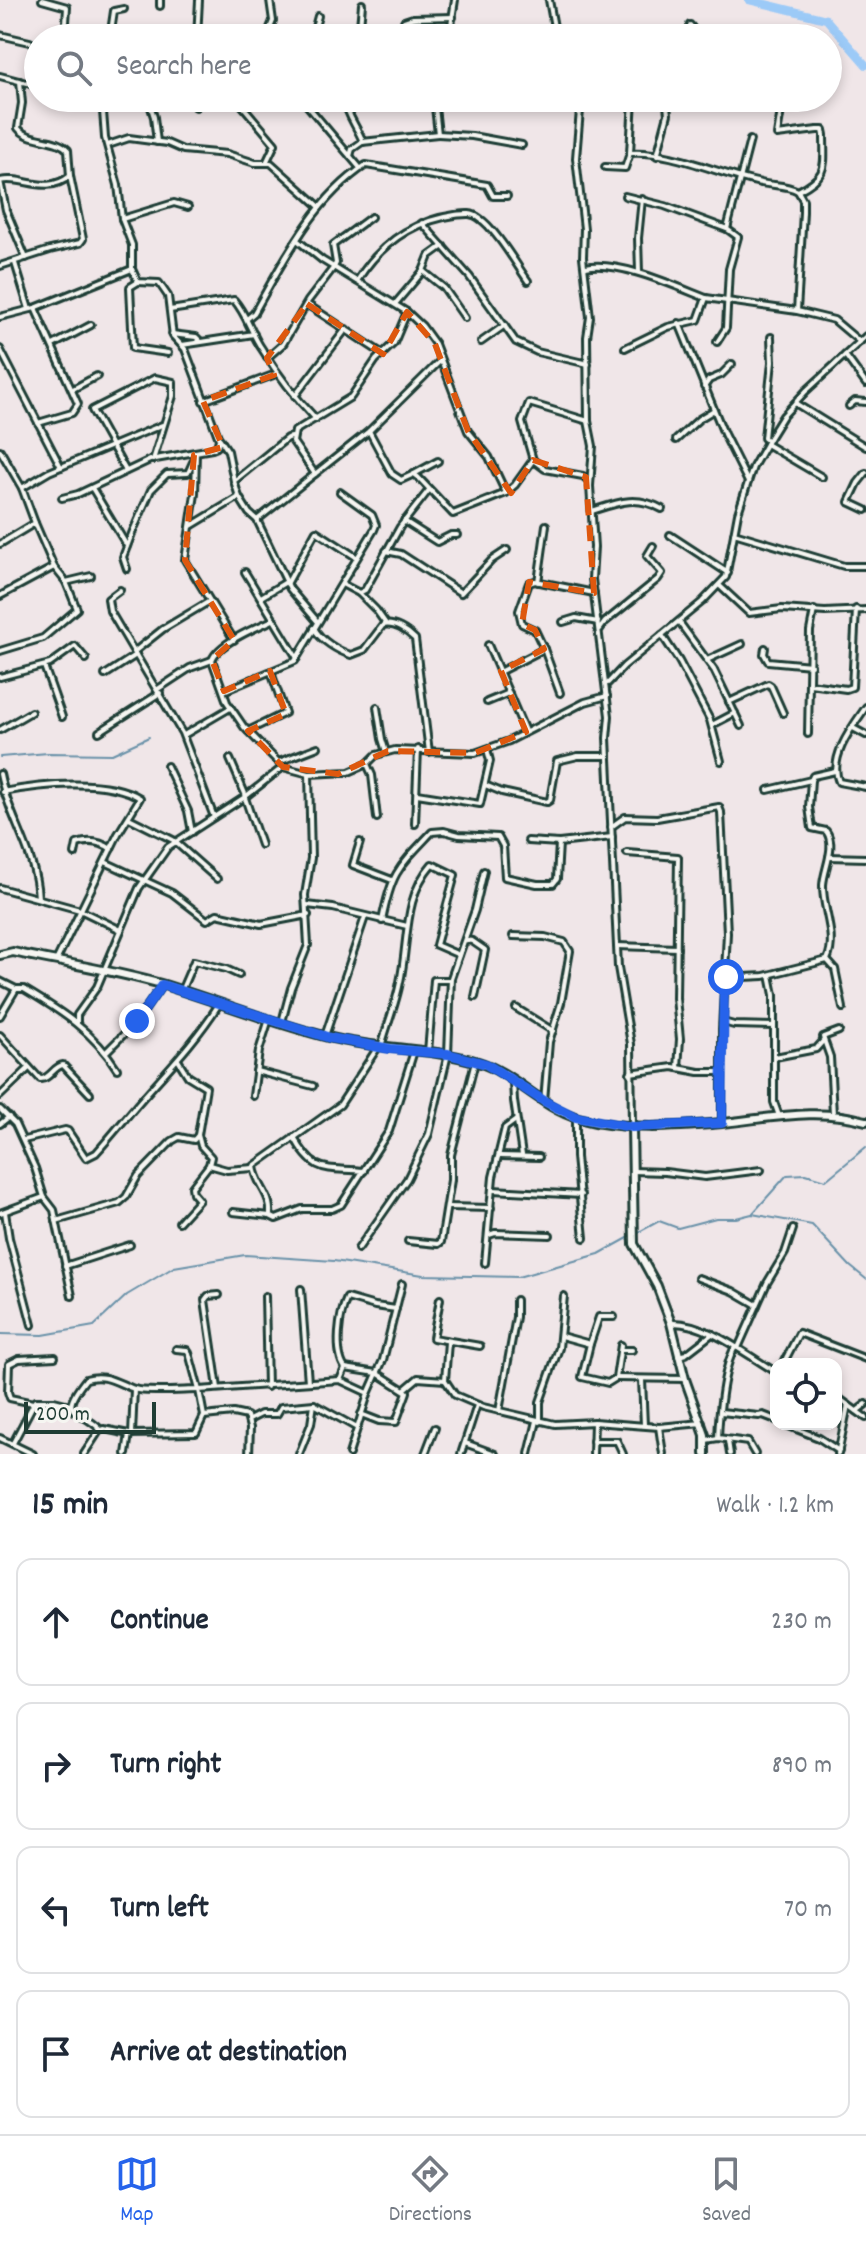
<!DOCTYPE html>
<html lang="en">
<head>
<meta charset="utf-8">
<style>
	body { margin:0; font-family:Dekko,sans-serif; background:#f6f6f7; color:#1f2937 }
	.controls { position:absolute; right:24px; bottom:24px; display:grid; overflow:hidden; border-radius:16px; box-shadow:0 4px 12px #0003 }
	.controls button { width:72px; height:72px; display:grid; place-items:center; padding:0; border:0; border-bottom:2px solid #e0e1e3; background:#fff; color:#1f2937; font:40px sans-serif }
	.scale { position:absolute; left:24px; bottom:20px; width:132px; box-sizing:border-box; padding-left:8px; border:4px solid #1f3d34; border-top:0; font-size:22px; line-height:28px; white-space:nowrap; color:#1f3d34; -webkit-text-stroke:6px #f6f6f2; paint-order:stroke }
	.stop { position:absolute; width:24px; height:24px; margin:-18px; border:6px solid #2563eb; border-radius:50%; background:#fff }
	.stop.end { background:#2563eb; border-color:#fff; box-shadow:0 2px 8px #0008 }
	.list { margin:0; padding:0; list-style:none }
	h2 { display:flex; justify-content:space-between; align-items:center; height:104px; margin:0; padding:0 32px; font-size:34px }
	h2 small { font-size:26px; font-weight:400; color:#747a83 }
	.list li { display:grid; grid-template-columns:52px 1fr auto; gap:24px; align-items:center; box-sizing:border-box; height:128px; margin:0 16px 16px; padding:0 16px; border:2px solid #e0e1e3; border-radius:16px }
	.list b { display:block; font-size:30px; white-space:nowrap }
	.list em { font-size:26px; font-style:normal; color:#747a83 }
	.icon { flex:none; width:44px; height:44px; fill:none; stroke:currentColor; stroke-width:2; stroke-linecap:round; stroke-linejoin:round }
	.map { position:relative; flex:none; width:866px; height:1454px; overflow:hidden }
	.search { position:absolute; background:#fff; box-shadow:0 4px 12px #0003; left:24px; right:24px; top:24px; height:88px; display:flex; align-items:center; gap:20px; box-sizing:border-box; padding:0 28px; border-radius:44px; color:#747a83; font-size:30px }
	.sheet { height:680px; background:#fff }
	nav { display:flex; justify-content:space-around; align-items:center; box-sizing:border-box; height:112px; border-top:2px solid #e0e1e3; background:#fff; font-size:22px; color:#747a83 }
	nav a { display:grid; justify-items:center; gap:4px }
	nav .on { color:#2563eb }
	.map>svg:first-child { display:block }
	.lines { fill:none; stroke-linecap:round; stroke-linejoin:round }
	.stream { stroke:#6a92a9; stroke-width:2 }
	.river { stroke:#9ccaf7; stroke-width:8 }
	.street-casing { stroke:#1f3d34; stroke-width:10 }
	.secondary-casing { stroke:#1f3d34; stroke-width:12 }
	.street { stroke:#f6f6f2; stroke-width:4 }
	.secondary { stroke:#f6f6f2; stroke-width:6 }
	.route { stroke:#2563eb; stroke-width:10 }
	.marked { fill:none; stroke:#de580e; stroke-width:6; stroke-dasharray:16 10; stroke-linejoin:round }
</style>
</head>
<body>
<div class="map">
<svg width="866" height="1454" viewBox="0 0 866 1454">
	<rect width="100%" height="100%" fill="#f0e6e8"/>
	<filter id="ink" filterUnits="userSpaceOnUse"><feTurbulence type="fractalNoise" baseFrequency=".0125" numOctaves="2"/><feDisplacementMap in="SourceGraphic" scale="16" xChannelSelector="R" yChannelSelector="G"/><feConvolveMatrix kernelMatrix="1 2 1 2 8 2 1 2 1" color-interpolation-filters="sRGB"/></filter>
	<g filter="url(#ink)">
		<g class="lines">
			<g class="stream">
				<path d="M0,757L48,753L112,754L149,737"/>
				<path d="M753,1213L787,1175L806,1174L826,1180L866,1147"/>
				<path d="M0,1334L43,1335L94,1326L127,1295L174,1267L245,1255L334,1261L423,1275L518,1277L599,1254L659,1221L678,1228L716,1218H736L752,1214L812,1225L850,1266L866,1279"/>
			</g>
			<path class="river" d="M749,0L826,19L866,65"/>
			<g class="street-casing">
				<g id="street">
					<path d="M42,0L67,7L65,38"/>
					<path d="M549,0L556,38"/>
					<path d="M160,6V0"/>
					<path d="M690,25L694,30L695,38"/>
					<path d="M0,35L30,42"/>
					<path d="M110,38L114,11L124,9"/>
					<path d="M197,38L199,0"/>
					<path d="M266,38L273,21L270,0"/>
					<path d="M312,38L318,16"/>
					<path d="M359,38L362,4"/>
					<path d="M402,38L404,21L413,18L453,17"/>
					<path d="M449,38L455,0"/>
					<path d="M799,38V36"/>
					<path d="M0,76L38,86"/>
					<path d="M148,98L154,117L157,142"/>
					<path d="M196,98V107"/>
					<path d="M236,98L275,144L266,163"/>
					<path d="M301,98L360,168"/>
					<path d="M344,98C347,116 357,126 363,142"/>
					<path d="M514,98L558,101L561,98"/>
					<path d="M581,98L576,158L584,229L583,257L590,317L587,337L588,421"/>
					<path d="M783,98L777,135L817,130H823L824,135C824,167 829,175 798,191"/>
					<path d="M438,134L472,136L522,145"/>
					<path d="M108,145L129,138L167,143L183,150L227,154L255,163H271L320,207"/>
					<path d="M630,153C671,150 720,175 761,183C774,186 786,184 798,191L803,200V212L797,311L834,320L860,342"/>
					<path d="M350,156L352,149L362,142L438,134L434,98"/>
					<path d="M657,156L668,114L666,98"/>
					<path d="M605,167L625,168L630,153L633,98"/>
					<path d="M625,196L665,206L727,229L750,140"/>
					<path d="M122,219L174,203L188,207"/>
					<path d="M422,223L469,276L516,342L537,352L588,364"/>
					<path d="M297,240L322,260L407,312L422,326L435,344L468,431L489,457L506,493"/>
					<path d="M26,258L6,210L0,181C23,175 45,196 70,176"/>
					<path d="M15,263L29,309"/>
					<path d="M0,266L50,250L80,243L83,239L70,176L68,150C55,136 30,143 18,128L22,103L20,81"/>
					<path d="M334,267L336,263L333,245L371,217"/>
					<path d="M586,267C618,260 675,286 706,298"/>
					<path d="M423,271L444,288L465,318"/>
					<path d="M639,272L638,238L642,199"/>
					<path d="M357,281C380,244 412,221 455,215C464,214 472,212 479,218C495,228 516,264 528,281"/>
					<path d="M138,282L130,287L133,348L168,353"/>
					<path d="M395,304L423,271L429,256L443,246"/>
					<path d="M308,305L383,354"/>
					<path d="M35,308L78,404L72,413L38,423"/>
					<path d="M170,310L234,300C247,315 251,333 262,349C278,375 295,397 316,419"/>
					<path d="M0,317L35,308L132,269"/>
					<path d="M248,318L254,313C284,260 314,199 366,165L487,185L493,196H507"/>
					<path d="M679,323L724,434L748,482"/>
					<path d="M172,334L196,337L200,341"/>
					<path d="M481,342L505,325"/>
					<path d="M717,342L726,328L729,269L738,237L727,229"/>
					<path d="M53,345L91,325"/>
					<path d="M182,345L254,334"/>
					<path d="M625,348L668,327L698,320L706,298L797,311"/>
					<path d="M0,349L61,467"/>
					<path d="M845,355L866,384"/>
					<path d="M267,358L283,344L308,301L334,267"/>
					<path d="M704,387L709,380L721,375L732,364"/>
					<path d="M73,389L97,376"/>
					<path d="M295,396L346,329"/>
					<path d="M203,401L276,374"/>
					<path d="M795,403L866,447"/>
					<path d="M849,406L855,401L866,402"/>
					<path d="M369,431L392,474L401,480L414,474L418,477L453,514L506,493L515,485L533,460L522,422L529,403L588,421L593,446L590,486L594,547L592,579L609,716L607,738L618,967L631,1044L632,1127"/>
					<path d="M220,439L228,451L234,481"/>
					<path d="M676,440L699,419L714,410"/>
					<path d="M767,440L764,438L772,362L771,337"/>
					<path d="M766,444L822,477"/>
					<path d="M0,450L22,488L35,523L0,544"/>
					<path d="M196,453L195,494L185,560L234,640"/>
					<path d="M533,460L545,469L583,476L590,482"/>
					<path d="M126,471L92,410L155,378L173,382V396L153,460"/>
					<path d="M866,473L858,483L849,502L866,510"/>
					<path d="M315,474L293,442L295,431L351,397L376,360L394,343L407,312"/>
					<path d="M414,474L438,461"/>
					<path d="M22,488L49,472L162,425"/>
					<path d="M92,488L127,546"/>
					<path d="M239,497L234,481L287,438L292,437"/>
					<path d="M62,498L78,494L150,460L212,449L217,447L219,439L185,349L173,336L168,296L159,283L138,282L132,269V245L122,219L118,185L105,138L102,98"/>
					<path d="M592,511C619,502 636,495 662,509"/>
					<path d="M257,520L369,431L440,361"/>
					<path d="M404,521L437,542L451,535H457"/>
					<path d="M191,526L239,497L249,513L257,520L290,589L317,621"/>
					<path d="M734,533L844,566H866"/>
					<path d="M670,535L728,573"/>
					<path d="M386,551L401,554L461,593L492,560L507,550"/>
					<path d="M127,569L123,557L133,531L151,490L167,474L188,473L193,462"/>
					<path d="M245,572L297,658"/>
					<path d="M66,582L91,576"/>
					<path d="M538,582L546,525"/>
					<path d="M287,584L316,531L356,557"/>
					<path d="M342,584L359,593L365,590L400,527L429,490"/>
					<path d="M720,586L749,613L782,609L825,612L866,610"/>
					<path d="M120,590L108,599L110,611L182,733L214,817"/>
					<path d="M359,593L376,610L386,624"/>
					<path d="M0,596L54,567"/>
					<path d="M261,597L286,582"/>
					<path d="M273,620C257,627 218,643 212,660L227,702L244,727L283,767L309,774L349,772L367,764L376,755L395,750L475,753L509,741L585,702L607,696"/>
					<path d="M563,622L576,618L598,622"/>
					<path d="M679,622L714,670L741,726"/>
					<path d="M314,628C320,640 338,651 351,655L364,650L383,625C394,622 407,631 415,639L429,752"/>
					<path d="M600,629L605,622L658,579L662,573L647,556L653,546"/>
					<path d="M662,635L679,661L710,720L721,761"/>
					<path d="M488,645L525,731"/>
					<path d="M765,648L764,654L768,661L811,665"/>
					<path d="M544,649L560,693"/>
					<path d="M0,651L43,638L77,609L66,582L54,567L35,523"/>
					<path d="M134,652L163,629L208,602"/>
					<path d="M707,660L742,644"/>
					<path d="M44,666L62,717"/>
					<path d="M501,671L544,649L535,630L522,624L519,611L529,583L535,581L594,593"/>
					<path d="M105,675L136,655"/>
					<path d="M0,677L50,664L75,646L86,659"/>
					<path d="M608,683L624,666L702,602L726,577L738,513L753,467L770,437L783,416L806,391L866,336"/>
					<path d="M810,684L846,689L852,687L856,609"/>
					<path d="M158,689L190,668L212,660"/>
					<path d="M224,691L295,661L374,530L376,525L372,515L340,492"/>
					<path d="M487,702L509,693"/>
					<path d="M729,702L768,684L771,686L783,713"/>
					<path d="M377,707L382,739L386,752"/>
					<path d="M866,707C852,727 828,758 839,782L866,787"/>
					<path d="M712,725L735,713"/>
					<path d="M853,728L866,735"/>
					<path d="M0,730L31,712"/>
					<path d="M248,731L285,713L271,672"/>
					<path d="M99,732L160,693"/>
					<path d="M808,734L810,631L814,610"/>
					<path d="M184,735L230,708"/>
					<path d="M230,759L246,796"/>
					<path d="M279,762L318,747"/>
					<path d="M367,764L372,775L377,818"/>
					<path d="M167,766L188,811L192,832"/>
					<path d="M0,774C8,817 36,852 38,898"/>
					<path d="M811,780L809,807L812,828L826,831C837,846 824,868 823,885C822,909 838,937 827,960"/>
					<path d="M485,785L502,792L547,802L550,800L557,761L578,756H608"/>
					<path d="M768,790L811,780L813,776L835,771"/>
					<path d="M3,792C40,785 107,777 140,798L118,834L56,961"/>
					<path d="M417,794L480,804L490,761L487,749"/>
					<path d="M245,798L261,845"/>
					<path d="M129,818L173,840L217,879"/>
					<path d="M415,824L418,749"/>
					<path d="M611,827L625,817L657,818L719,807L721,812L727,933L722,1029V1123"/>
					<path d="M528,841L559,843L612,837"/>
					<path d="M360,842L353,865L392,880"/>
					<path d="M627,853L678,857L676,998L680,1039L678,1068"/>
					<path d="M75,854L77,844C89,840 101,842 111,849"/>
					<path d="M829,857L866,858"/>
					<path d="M105,862L172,893L207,920L217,914L261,924L308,915"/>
					<path d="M0,888L80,910L121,930"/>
					<path d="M307,905L333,908L407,926"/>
					<path d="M382,921C392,871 398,868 432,832L444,831L459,835L498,837L503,846L505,877L537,884H553L557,879L559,843"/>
					<path d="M513,936L545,937L564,942L570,951L561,1003L549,1042L544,1101"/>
					<path d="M465,940L472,941L485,950L475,997"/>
					<path d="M617,946L677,948"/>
					<path d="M827,960L835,969L843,1008"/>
					<path d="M770,975L774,995V1102L779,1116"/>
					<path d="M724,978L764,976L827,960"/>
					<path d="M0,981L16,989H24C61,1011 94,1032 117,1069"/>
					<path d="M181,991L194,961L226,969L239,975"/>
					<path d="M516,1008L553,1031"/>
					<path d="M0,1016L16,989"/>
					<path d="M282,1022L291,988L308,945L305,895L311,858L309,774"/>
					<path d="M723,1022L734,1025L774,1026"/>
					<path d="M77,1023V1015L97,987L139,888L168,847L245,797L283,767"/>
					<path d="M0,1035L40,1079C49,1080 54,1066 63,1065L90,1094"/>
					<path d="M325,1036L365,917"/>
					<path d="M381,1047C387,1025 396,1004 400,982C409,941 403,897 432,864L455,875L436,945L459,955"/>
					<path d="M106,1052L137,1021L162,985"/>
					<path d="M428,1052L434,980H450"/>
					<path d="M775,1057L816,1049L824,1040"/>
					<path d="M178,1060L188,1076L206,1087L198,1135L201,1146L211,1157L209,1165L192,1187L193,1193L199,1200L179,1222"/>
					<path d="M256,1071L313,1086"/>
					<path d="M630,1073L673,1067L699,1072H721"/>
					<path d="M513,1082L514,1101L522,1155"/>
					<path d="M0,1096L29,1068"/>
					<path d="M253,1096L259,1051L269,1019"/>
					<path d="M0,1109L15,1124L35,1168L44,1197L54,1210L72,1296"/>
					<path d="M833,1114L830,1057L823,1037L839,1031"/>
					<path d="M576,1117V1157L584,1238"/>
					<path d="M0,1124L9,1117"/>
					<path d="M294,1137C315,1176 327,1167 364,1171"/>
					<path d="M24,1140L65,1130L68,1131L86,1158L96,1153C114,1133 131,1111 149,1091C174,1063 199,1036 219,1004"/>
					<path d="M500,1156L539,1157"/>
					<path d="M209,1165L227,1170L253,1168"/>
					<path d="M633,1171L665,1172L705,1177L761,1170"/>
					<path d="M493,1190L581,1195"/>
					<path d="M447,1207L491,1208"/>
					<path d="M5,1212L9,1238L32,1325"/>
					<path d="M233,1212L270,1216L276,1219L302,1209H332L341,1205L389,1131L414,1051"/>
					<path d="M0,1213L44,1197"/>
					<path d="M270,1216C272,1193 256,1186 254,1166L340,1105L378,1047"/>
					<path d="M56,1221L119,1203L126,1197L138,1176L172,1141L179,1137L194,1140L198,1135"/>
					<path d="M489,1235L495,1233L550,1235"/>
					<path d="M408,1241L438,1244L441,1242L451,1180V1155L475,1062"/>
					<path d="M358,1249L407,1179L429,1134L448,1054L451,978L475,910L484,871"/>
					<path d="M485,1263L493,1177L505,1128L516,1120"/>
					<path d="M65,1266L130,1245"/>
					<path d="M698,1278L733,1291L757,1305"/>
					<path d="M301,1289L308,1382"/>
					<path d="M265,1296L267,1387"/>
					<path d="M440,1299L433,1338L480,1346"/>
					<path d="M671,1323C705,1321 748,1356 776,1372"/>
					<path d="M561,1336L590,1344L599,1317H614"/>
					<path d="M448,1342L445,1380L455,1395L483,1407L555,1424L594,1422L659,1427L702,1423"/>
					<path d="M590,1344L582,1377L608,1383L616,1378L621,1345"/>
					<path d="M738,1348L767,1283L785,1253L793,1229"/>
					<path d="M621,1350H632"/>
					<path d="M678,1356L686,1354L712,1334"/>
					<path d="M783,1364L799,1333L866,1359"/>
					<path d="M345,1368L377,1373L407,1392L396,1422L379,1421L361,1414"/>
					<path d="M616,1378L685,1379"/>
					<path d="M340,1380L345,1368C334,1352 339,1315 347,1298L375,1306L396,1309"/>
					<path d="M642,1380L644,1425"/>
					<path d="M218,1388L205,1300L208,1296L219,1295"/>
					<path d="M405,1389L418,1378L445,1380"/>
					<path d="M836,1396L866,1418"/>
					<path d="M33,1403L10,1398L8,1392L9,1364L19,1359L55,1357"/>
					<path d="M499,1411L516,1317V1300"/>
					<path d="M857,1411L866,1404"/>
					<path d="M721,1412L759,1416L763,1415L776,1420"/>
					<path d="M204,1416L233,1413L247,1416L250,1428L249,1454"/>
					<path d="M249,1420L261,1414H277L281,1407L314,1404L357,1428"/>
					<path d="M540,1422V1402L559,1348L564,1296"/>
					<path d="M784,1424L819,1438L839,1451"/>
					<path d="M659,1427L663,1454"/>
					<path d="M101,1430C78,1407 56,1417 86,1379C105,1373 117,1383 134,1389C145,1393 185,1390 199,1390L189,1353L187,1350L176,1349"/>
					<path d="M132,1434L134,1389"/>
					<path d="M0,1438L33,1454"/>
					<path d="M718,1438C719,1414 723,1368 735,1347"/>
					<path d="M706,1440L718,1438L748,1442L755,1454"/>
					<path d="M593,1441H617L623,1454"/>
					<path d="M728,1441L730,1454"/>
					<path d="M13,1443L35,1401H54L70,1405"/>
					<path d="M465,1443L495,1454"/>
					<path d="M84,1454L99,1431L104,1429L129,1434L196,1433L204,1416L199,1390L340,1380L368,1393"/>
					<path d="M126,1454L129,1434"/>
					<path d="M299,1454L311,1424L314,1404"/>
					<path d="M349,1454L368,1394L383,1360L402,1284"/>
					<path d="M425,1454L435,1428"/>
					<path d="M461,1454L477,1405"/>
					<path d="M529,1454L537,1421"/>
					<path d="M593,1454L594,1422"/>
					<path d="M838,1454L848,1405"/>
				</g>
			</g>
			<g class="secondary-casing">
				<g id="secondary">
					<path d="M0,955L13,952C62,963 113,970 161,984C217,1001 272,1023 328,1037C378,1050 429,1047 478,1062C514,1073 540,1107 578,1118C624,1131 675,1127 722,1123C772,1118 817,1107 866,1121"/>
					<path d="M632,1127L634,1244L657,1286L671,1323L685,1379L705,1435V1454"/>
				</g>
			</g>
			<use href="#street" class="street"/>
			<use href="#secondary" class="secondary"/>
		</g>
	</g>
	<g class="lines" filter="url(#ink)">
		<path class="route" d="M137,1021L162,985L330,1038L390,1049L448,1054L486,1064L544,1101L576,1117L632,1127L722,1123L724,978L726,977"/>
	</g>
	<path class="marked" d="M307,304L383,354L407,312L435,344L468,431L511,493L533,460L586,477L594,593L529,582L522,624L535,630L544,649L501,671L526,732L475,753L388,751L338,774L283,767L248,731L286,714L270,671L224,691L212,660L234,640L185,560L194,455L223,447L203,401L274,375L267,358Z"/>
</svg>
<div class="controls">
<button><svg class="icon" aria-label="locate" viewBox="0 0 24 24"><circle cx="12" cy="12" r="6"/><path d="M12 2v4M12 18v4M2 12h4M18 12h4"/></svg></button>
</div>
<div class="scale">200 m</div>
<div class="stop" style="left:726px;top:977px"></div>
<div class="stop end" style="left:137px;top:1021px"></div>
<div class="search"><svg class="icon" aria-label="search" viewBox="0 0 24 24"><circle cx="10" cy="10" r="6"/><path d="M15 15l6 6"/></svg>Search here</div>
</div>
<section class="sheet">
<h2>15 min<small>Walk · 1.2 km</small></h2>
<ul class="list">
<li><svg class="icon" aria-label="ahead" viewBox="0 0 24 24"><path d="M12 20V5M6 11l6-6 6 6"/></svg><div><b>Continue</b></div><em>230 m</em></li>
<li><svg class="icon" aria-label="right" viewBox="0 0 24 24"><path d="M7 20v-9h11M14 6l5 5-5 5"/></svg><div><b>Turn right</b></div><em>890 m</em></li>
<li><svg class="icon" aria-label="left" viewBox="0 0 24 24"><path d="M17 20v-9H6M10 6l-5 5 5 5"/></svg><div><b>Turn left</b></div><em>70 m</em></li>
<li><svg class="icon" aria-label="arrive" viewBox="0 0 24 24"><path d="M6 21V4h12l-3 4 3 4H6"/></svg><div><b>Arrive at destination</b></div></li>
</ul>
</section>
<nav>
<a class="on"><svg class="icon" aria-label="map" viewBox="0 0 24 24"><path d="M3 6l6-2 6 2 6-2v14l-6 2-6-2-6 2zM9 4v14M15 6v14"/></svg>Map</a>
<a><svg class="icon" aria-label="directions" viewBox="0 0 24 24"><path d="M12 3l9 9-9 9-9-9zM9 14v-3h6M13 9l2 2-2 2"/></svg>Directions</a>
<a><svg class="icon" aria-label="saved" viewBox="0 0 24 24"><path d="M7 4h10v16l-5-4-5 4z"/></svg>Saved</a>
</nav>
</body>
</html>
